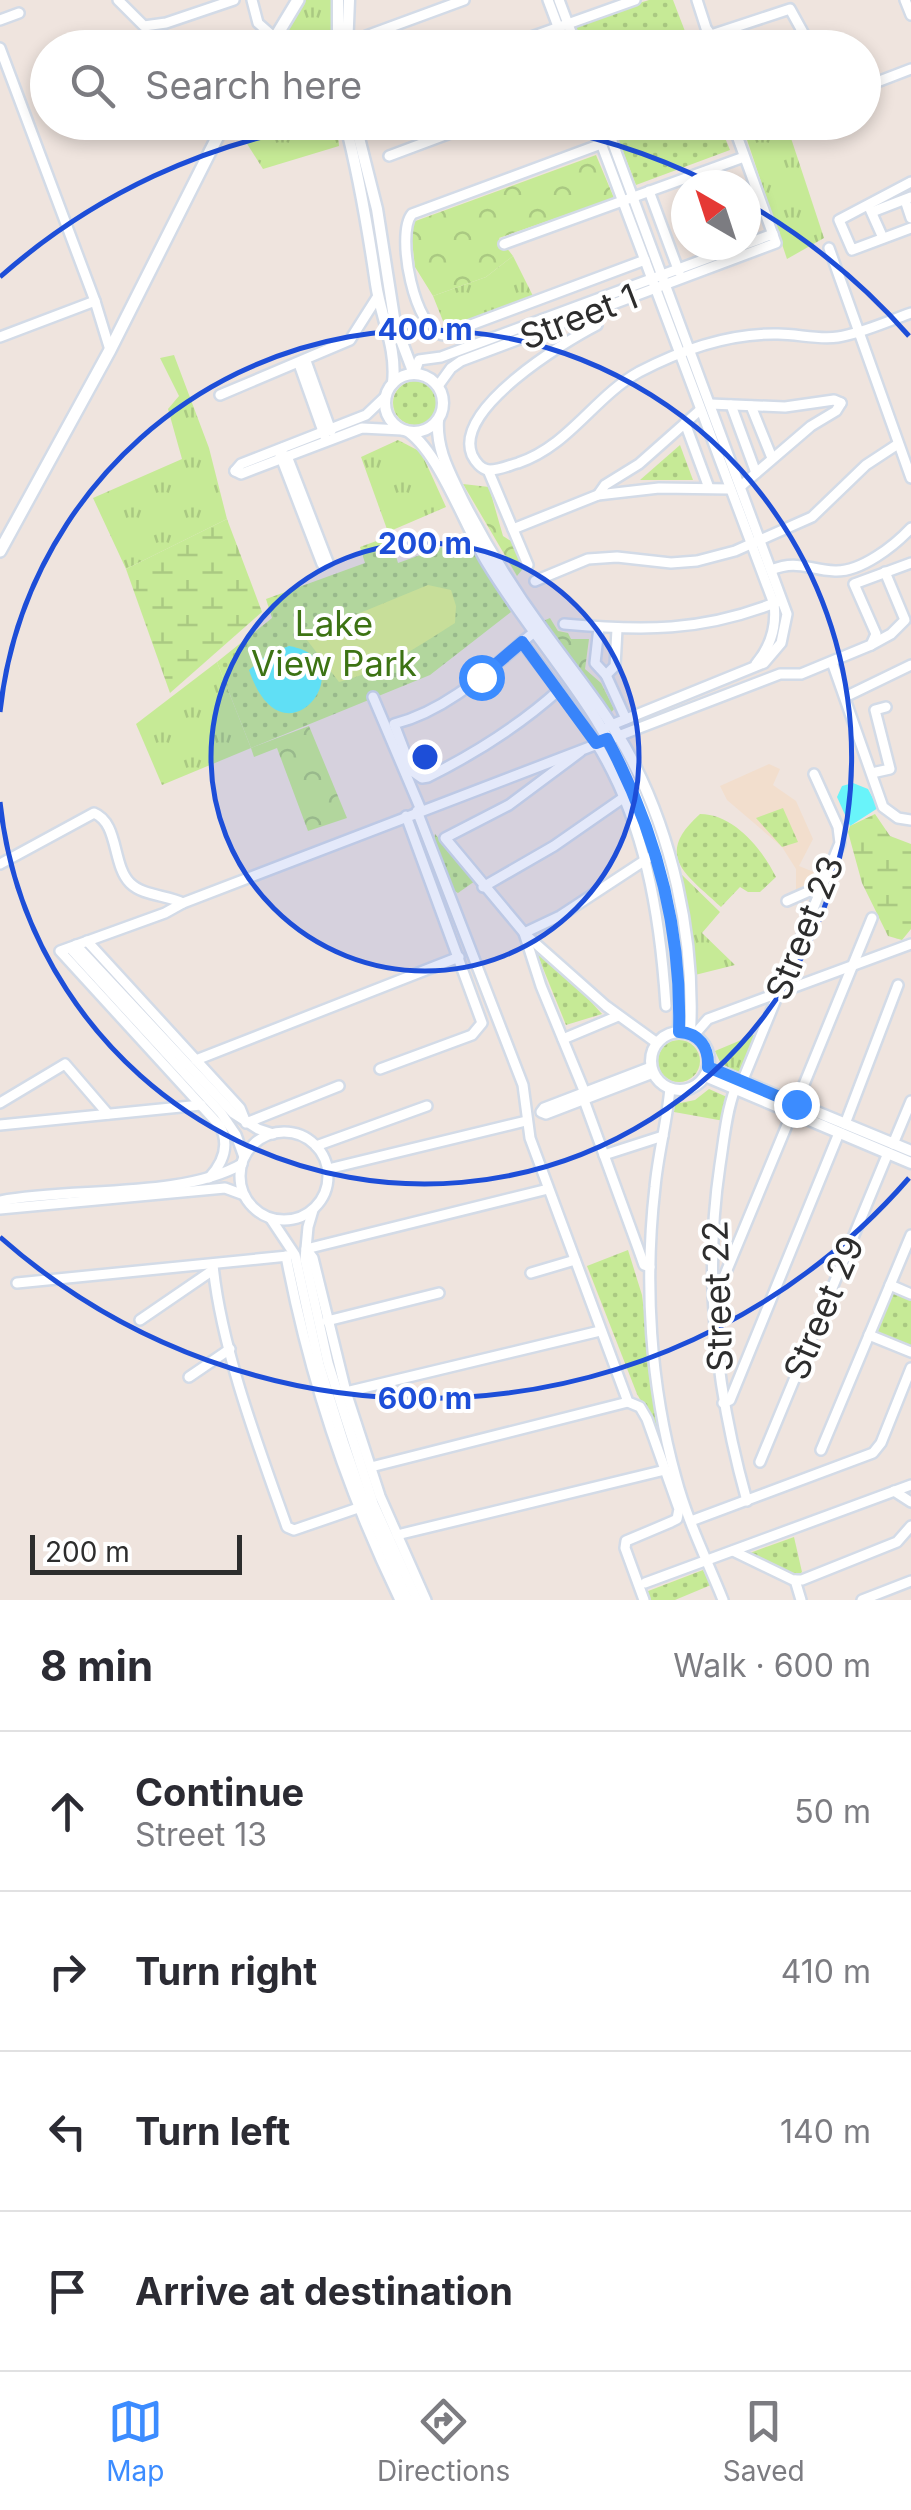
<!DOCTYPE html>
<html lang="en">
<head>
<meta charset="utf-8">
<style>
	body { margin:0; font-family:Inter,sans-serif; background:#f2f2f3; color:#2b2b33 }
	.compass { position:absolute; left:671px; top:170px; width:90px; height:90px; border-radius:50%; background:#fff; box-shadow:0 5px 15px #0003; rotate:321deg }
	.scale { position:absolute; left:30px; bottom:25px; width:212px; box-sizing:border-box; padding-left:10px; border:5px solid #2d2d2d; border-top:0; font-size:28px; line-height:35px; white-space:nowrap; color:#2d2d2d; -webkit-text-stroke:8px #fff; paint-order:stroke }
	.stop { position:absolute; width:30px; height:30px; margin:-22px; border:8px solid #3c8cff; border-radius:50%; background:#fff }
	.stop.end { background:#3c8cff; border-color:#fff; box-shadow:0 2px 10px #0008 }
	.list { margin:0; padding:0; list-style:none }
	h2 { display:flex; justify-content:space-between; align-items:center; height:130px; margin:0; padding:0 40px; font-size:42px }
	h2 small { font-size:32px; font-weight:400; color:#7c7c81 }
	.list li { display:grid; grid-template-columns:65px 1fr auto; gap:30px; align-items:center; box-sizing:border-box; height:160px; padding:0 40px; border-top:2px solid #e1e1e2 }
	.list b { display:block; font-size:38px; white-space:nowrap }
	.list p { margin:0; font-size:32px; white-space:nowrap; color:#7c7c81 }
	.list em { font-size:32px; font-style:normal; color:#7c7c81 }
	.icon { flex:none; width:55px; height:55px; fill:none; stroke:currentColor; stroke-width:2; stroke-linecap:round; stroke-linejoin:round }
	.map { position:relative; flex:none; width:911px; height:1600px; overflow:hidden }
	.search { position:absolute; background:#fff; box-shadow:0 5px 15px #0003; left:30px; right:30px; top:30px; height:110px; display:flex; align-items:center; gap:25px; box-sizing:border-box; padding:0 35px; border-radius:55px; color:#7c7c81; font-size:38px }
	.sheet { height:770px; background:#fff }
	nav { display:flex; justify-content:space-around; align-items:center; box-sizing:border-box; height:140px; border-top:2px solid #e1e1e2; background:#fff; font-size:28px; color:#7c7c81 }
	nav a { display:grid; justify-items:center; gap:5px }
	nav .on { color:#3c8cff }
	.map>svg:first-child { display:block }
	.education { fill:#f2decd }
	.grass { fill:url(#grass-tufts) }
	.forest { fill:url(#forest-crowns) }
	.wetland { fill:url(#wetland-marsh) }
	.park { fill:url(#park-dots) }
	.pitch { fill:#dff391 }
	.water { fill:#69f4fa }
	.lines { fill:none; stroke-linecap:round; stroke-linejoin:round }
	.minor-casing { stroke:#d3dbe7; stroke-width:14 }
	.tertiary-casing { stroke:#d3dbe7; stroke-width:15 }
	.secondary-casing { stroke:#d3dbe7; stroke-width:16 }
	.minor { stroke:#fff; stroke-width:9 }
	.tertiary { stroke:#fff; stroke-width:10 }
	.secondary { stroke:#fff; stroke-width:11 }
	.route { stroke:#3c8cff; stroke-width:12 }
	.ring { fill:none; stroke:#1d4ed8; stroke-width:5 }
	.labels { text-anchor:middle; stroke-width:8; stroke-linejoin:round; paint-order:stroke }
	.street-label { font-size:35px; fill:#2d2d2d; stroke:#fff }
	.park-label { font-size:35px; fill:#3d7314; stroke:#fff }
	.centre { fill:#1d4ed8; stroke:#fff; stroke-width:5 }
	.ring-label { font-size:30px; text-anchor:middle; font-weight:bold; fill:#1d4ed8; stroke:#fff; stroke-width:8; stroke-linejoin:round; paint-order:stroke }
</style>
</head>
<body>
<div class="map">
<svg width="911" height="1600" viewBox="0 0 911 1600">
	<defs>
		<pattern id="grass-tufts" width="24" height="20" patternUnits="userSpaceOnUse" patternTransform="scale(2.5)"><rect width="24" height="20" fill="#c6ea96"/><path d="M3 7l-1-3M5 7V3M7 7l1-3M15 17l-1-3M17 17v-4M19 17l1-3" fill="none" stroke="#aac982"/></pattern>
		<pattern id="forest-crowns" width="20" height="18" patternUnits="userSpaceOnUse" patternTransform="scale(2.5)"><rect width="20" height="18" fill="#c6ea96"/><path d="M2 6a3 3 0 1 1 6 0M12 15a3 3 0 1 1 6 0" fill="none" stroke="#aac982"/></pattern>
		<pattern id="wetland-marsh" width="20" height="14" patternUnits="userSpaceOnUse" patternTransform="scale(2.5)"><rect width="20" height="14" fill="#c6ea96"/><path d="M1 5h8M5 5V1M11 12h8M15 12V8" fill="none" stroke="#aac982"/></pattern>
		<pattern id="park-dots" width="8" height="8" patternUnits="userSpaceOnUse" patternTransform="scale(2.5)"><rect width="8" height="8" fill="#c6ea96"/><path d="M2 2h.1M6 6h.1" fill="none" stroke="#aac982" stroke-width="1.8" stroke-linecap="round"/></pattern>
	</defs>
	<rect width="100%" height="100%" fill="#efe4de"/>
	<path class="education" d="M769,764L780,769L773,785L796,801L813,839L799,866L821,875L796,892V869L782,847L727,800L720,786Z"/>
	<g class="grass">
		<path d="M306,0H334L331,47L278,48Z"/>
		<path d="M234,123H337L339,146L263,169Z"/>
		<path d="M778,123H786L824,238L787,259L745,134Z"/>
		<path d="M513,256L533,296L447,331L433,296L486,277Z"/>
		<path d="M174,355L209,448L227,519L126,569L93,498L182,459L168,409L179,396L160,358Z"/>
		<path d="M398,440L421,452L446,507L388,532L361,457Z"/>
		<path d="M217,662L251,748L162,785L136,724Z"/>
		<path d="M679,872L720,912L702,933L735,965L695,975L690,924Z"/>
		<path d="M758,1033L739,1072L721,1064L715,1051Z"/>
	</g>
	<g class="forest">
		<path d="M596,155L614,198L499,238L513,256L486,277L433,296L415,267L410,223Z"/>
		<path d="M463,484L489,487L503,536L511,541L525,566L517,576Z"/>
		<path d="M550,618L558,631L568,633L571,639H589L585,669L601,683L614,709L609,715L543,621Z"/>
		<path d="M309,726L347,818L308,831L277,748L254,757L251,748Z"/>
	</g>
	<g class="wetland">
		<path d="M227,519L262,612L170,693L126,569Z"/>
		<path d="M875,814L890,836L911,844V929L902,940L888,936L862,883L848,832L850,826Z"/>
	</g>
	<g class="park">
		<path d="M649,0H673L691,47H583L574,23Z"/>
		<path d="M612,123H719L730,150L636,185Z"/>
		<circle cx="415" cy="403" r="22"/>
		<path d="M680,445L693,480H640Z"/>
		<path d="M390,536L398,563L465,539L511,612L430,675L251,748L217,662L272,618L266,599L365,563L360,547Z"/>
		<path d="M783,808L798,842L782,847L756,818Z"/>
		<path d="M700,814C734,814 762,849 776,877L760,892H748L740,887L721,907C686,874 653,856 700,814Z"/>
		<path d="M435,834L475,881L458,893L451,889L434,843Z"/>
		<path d="M536,951L584,994L602,1014L566,1025Z"/>
		<circle cx="679" cy="1061" r="21"/>
		<path d="M709,1089L727,1097L724,1121L674,1112L675,1104L695,1100Z"/>
		<path d="M628,1250L642,1295L659,1432L637,1394L587,1266Z"/>
		<path d="M892,1291L911,1299V1348L874,1333Z"/>
		<path d="M794,1537L802,1572L798,1576L747,1554Z"/>
		<path d="M703,1570L711,1585L675,1600H646L643,1593Z"/>
	</g>
	<path class="pitch" d="M428,585L451,590L456,606L455,623C417,647 383,671 339,682L304,636Z"/>
	<g class="water">
		<path d="M289,646C368,659 284,774 249,670L268,654Z"/>
		<path d="M853,783L868,789L878,808L850,826L837,797L842,786Z"/>
	</g>
	<g class="lines">
		<g class="minor-casing">
			<g id="minor">
				<path d="M118,0L144,26L166,23L234,0"/>
				<path d="M252,0L258,23L275,38"/>
				<path d="M548,0L566,48"/>
				<path d="M559,0L577,48"/>
				<path d="M697,0L706,28L711,35L790,9L806,38"/>
				<path d="M905,0L911,15"/>
				<path d="M0,20L19,13"/>
				<path d="M366,36L464,0"/>
				<path d="M0,48L95,301"/>
				<path d="M500,48L635,0"/>
				<path d="M864,87L911,69"/>
				<path d="M593,122L774,604C777,627 771,646 756,664"/>
				<path d="M605,122L787,614L781,643L764,663L609,726"/>
				<path d="M747,130L768,122"/>
				<path d="M601,144L412,214C395,234 415,333 444,335L645,260"/>
				<path d="M389,156L480,122"/>
				<path d="M911,182L839,220L852,250L911,228"/>
				<path d="M649,191L679,272"/>
				<path d="M905,200L911,218"/>
				<path d="M870,209L883,238"/>
				<path d="M872,212L911,197"/>
				<path d="M504,244L744,157"/>
				<path d="M746,244L773,234"/>
				<path d="M829,248L911,478"/>
				<path d="M597,325C564,342 453,409 472,455C475,461 481,469 488,470C497,471 510,465 518,463C569,446 594,397 639,372C681,350 730,333 778,334C798,334 818,340 838,337C863,333 888,321 911,313"/>
				<path d="M0,337L95,301L110,350"/>
				<path d="M306,361L331,431"/>
				<path d="M299,364L325,437"/>
				<path d="M414,374L419,360L441,357L743,245"/>
				<path d="M438,386L451,368L461,361L776,243L732,122"/>
				<path d="M220,395L350,340L378,296"/>
				<path d="M710,404L785,407L834,400L841,403"/>
				<path d="M731,405L756,473"/>
				<path d="M751,406L772,458"/>
				<path d="M685,423L709,488"/>
				<path d="M283,448L280,455L322,564L328,562L287,456"/>
				<path d="M488,470L528,565"/>
				<path d="M235,471L241,474L362,428L402,430"/>
				<path d="M235,471L241,464L366,415L386,396"/>
				<path d="M741,486L811,426L836,411L841,403"/>
				<path d="M598,495L605,485L639,464L700,410"/>
				<path d="M513,529L598,495L659,488L730,489"/>
				<path d="M771,570C798,559 808,570 835,571C861,572 894,546 911,528"/>
				<path d="M535,581L588,559L617,557L671,563L697,561L735,551L812,517L866,465L898,444"/>
				<path d="M564,624C642,631 702,632 777,602"/>
				<path d="M599,627L595,663L606,675L615,666L617,629"/>
				<path d="M533,633C491,668 449,710 394,724L412,771L422,778L428,777C476,753 519,726 559,690"/>
				<path d="M522,642C547,675 573,707 595,741C645,821 660,914 666,1006"/>
				<path d="M871,645L891,634L905,620L885,572"/>
				<path d="M832,662L883,807L898,818L911,820"/>
				<path d="M606,675L626,719"/>
				<path d="M373,697L421,810"/>
				<path d="M845,697L911,665"/>
				<path d="M580,752L509,805L445,838L526,935L606,1006L657,1043"/>
				<path d="M872,773L890,769L875,710L886,707"/>
				<path d="M417,811L523,1085L530,1138L628,1402L640,1407L647,1419L679,1509L677,1519L671,1522L626,1541L625,1548L644,1600"/>
				<path d="M0,864L94,813C119,823 112,865 130,883C143,896 167,895 183,903L780,674H801L871,645L876,634L854,584L911,563"/>
				<path d="M483,887L554,846L623,798"/>
				<path d="M787,901L821,886"/>
				<path d="M183,903L165,913L60,951L220,1126C230,1145 223,1163 209,1178"/>
				<path d="M87,941L240,1108L246,1123L339,1086"/>
				<path d="M76,945L233,1113L258,1129L273,1134"/>
				<path d="M70,948L221,1113L236,1135L244,1157"/>
				<path d="M694,1035L708,1019L911,944"/>
				<path d="M563,1039L618,1016"/>
				<path d="M196,1060L459,957"/>
				<path d="M651,1067L544,1108L541,1112L546,1114L653,1073"/>
				<path d="M380,1069L472,1035L482,1023L406,816"/>
				<path d="M742,1082L840,843L838,827L814,774"/>
				<path d="M670,1088C667,1122 658,1154 655,1187C644,1283 650,1385 676,1478C687,1520 707,1560 723,1600"/>
				<path d="M735,1089C726,1113 724,1140 720,1165C703,1278 716,1391 747,1501"/>
				<path d="M0,1103L65,1064L108,1114"/>
				<path d="M796,1104L872,918"/>
				<path d="M845,1124L898,985"/>
				<path d="M0,1125L201,1105"/>
				<circle cx="284" cy="1176" r="44"/>
				<path d="M893,1144L911,1101"/>
				<path d="M316,1146L427,1106"/>
				<path d="M604,1155L663,1136"/>
				<path d="M328,1169L526,1121"/>
				<path d="M548,1189L306,1249L313,1258L346,1392L600,1331"/>
				<path d="M0,1201C70,1187 181,1199 242,1164"/>
				<path d="M0,1209L225,1188L244,1195"/>
				<path d="M313,1210L308,1227L305,1259L328,1363L373,1503L417,1600"/>
				<path d="M271,1219L295,1255L319,1364L344,1444L361,1493L408,1600"/>
				<path d="M286,1256C309,1376 347,1491 400,1600"/>
				<path d="M213,1265C221,1348 259,1448 287,1527L294,1530L358,1508"/>
				<path d="M650,1267L644,1265L638,1248L584,1100L585,1093L541,986L524,933L560,916L656,853"/>
				<path d="M531,1273L575,1260"/>
				<path d="M17,1283L288,1256"/>
				<path d="M890,1285L911,1294"/>
				<path d="M713,1291L719,1289L792,1113"/>
				<path d="M140,1320L213,1270"/>
				<path d="M327,1321L439,1293"/>
				<path d="M869,1335L911,1352"/>
				<path d="M189,1377L230,1349"/>
				<path d="M346,1392L380,1496L426,1600"/>
				<path d="M723,1403L730,1400L839,1133"/>
				<path d="M821,1450L911,1235"/>
				<path d="M760,1462L888,1153"/>
				<path d="M371,1467L628,1402"/>
				<path d="M894,1491L911,1502"/>
				<path d="M691,1521L873,1453L881,1443L911,1368"/>
				<path d="M397,1535L665,1470"/>
				<path d="M733,1551L793,1580H802L897,1542L911,1526"/>
				<path d="M795,1580L801,1600"/>
				<path d="M645,1583L911,1485"/>
				<path d="M862,1600L911,1581"/>
			</g>
		</g>
		<g class="tertiary-casing">
			<g id="tertiary">
				<path d="M338,48V0"/>
				<path d="M347,48L349,0"/>
				<path d="M345,122C359,176 368,229 376,284C381,318 397,348 393,383"/>
				<path d="M355,122L377,209L395,324L414,374"/>
				<circle cx="414" cy="403" r="29"/>
				<path d="M438,420C436,450 450,473 462,499C485,544 512,588 542,629C570,668 601,705 625,747C672,831 695,937 690,1033"/>
				<path d="M409,432C441,456 465,526 487,562C520,617 562,665 596,719C654,811 683,923 679,1031"/>
				<circle cx="680" cy="1061" r="29"/>
				<path d="M708,1067L911,1151"/>
				<path d="M705,1076L911,1163"/>
			</g>
		</g>
		<g class="secondary-casing">
			<g id="secondary">
				<path d="M269,48L298,0"/>
				<path d="M0,551L110,350L225,122"/>
			</g>
		</g>
		<use href="#minor" class="minor"/>
		<use href="#tertiary" class="tertiary"/>
		<use href="#secondary" class="secondary"/>
	</g>
	<g class="lines">
		<path class="route" d="M481,677L522,642L596,743L607,739C656,831 682,928 679,1032C699,1033 709,1047 708,1067L796,1104"/>
	</g>
	<circle cx="425" cy="757" r="214" fill="#1d4ed8" fill-opacity=".12"/>
	<g class="ring">
		<circle cx="425" cy="757" r="214"/>
		<path d="M0 712A427 427 0 1 1 0 802"/>
		<path d="M909 1178A641 641 0 0 1 0 1237M0 277A641 641 0 0 1 330 123M520 123A641 641 0 0 1 711 183M750 205A641 641 0 0 1 909 336"/>
	</g>
	<g class="labels">
		<g class="street-label">
			<text transform="translate(579 317) rotate(-21)" y="12">Street 1</text>
			<text transform="translate(805 928) rotate(-68)" y="12">Street 23</text>
			<text transform="translate(718 1296) rotate(-92)" y="12">Street 22</text>
			<text transform="translate(824 1308) rotate(-67)" y="12">Street 29</text>
		</g>
		<g class="park-label">
			<text x="334" y="636">Lake<tspan x="334" dy="40">View Park</tspan></text>
		</g>
	</g>
	<circle cx="425" cy="757" r="15" class="centre"/>
	<g class="ring-label">
		<text x="425" y="340">400 m</text>
		<text x="425" y="554">200 m</text>
		<text x="425" y="1409">600 m</text>
	</g>
</svg>
<svg class="compass" viewBox="-18 -18 36 36"><path d="M0-13l5 13h-10z" fill="#e53935"/><path d="M0 13l5-13h-10z" fill="#7c7c81"/></svg>
<div class="scale">200 m</div>
<div class="stop" style="left:481px;top:677px"></div>
<div class="stop end" style="left:796px;top:1104px"></div>
<div class="search"><svg class="icon" aria-label="search" viewBox="0 0 24 24"><circle cx="10" cy="10" r="6"/><path d="M15 15l6 6"/></svg>Search here</div>
</div>
<section class="sheet">
<h2>8 min<small>Walk · 600 m</small></h2>
<ul class="list">
<li><svg class="icon" aria-label="ahead" viewBox="0 0 24 24"><path d="M12 20V5M6 11l6-6 6 6"/></svg><div><b>Continue</b><p>Street 13</p></div><em>50 m</em></li>
<li><svg class="icon" aria-label="right" viewBox="0 0 24 24"><path d="M7 20v-9h11M14 6l5 5-5 5"/></svg><div><b>Turn right</b></div><em>410 m</em></li>
<li><svg class="icon" aria-label="left" viewBox="0 0 24 24"><path d="M17 20v-9H6M10 6l-5 5 5 5"/></svg><div><b>Turn left</b></div><em>140 m</em></li>
<li><svg class="icon" aria-label="arrive" viewBox="0 0 24 24"><path d="M6 21V4h12l-3 4 3 4H6"/></svg><div><b>Arrive at destination</b></div></li>
</ul>
</section>
<nav>
<a class="on"><svg class="icon" aria-label="map" viewBox="0 0 24 24"><path d="M3 6l6-2 6 2 6-2v14l-6 2-6-2-6 2zM9 4v14M15 6v14"/></svg>Map</a>
<a><svg class="icon" aria-label="directions" viewBox="0 0 24 24"><path d="M12 3l9 9-9 9-9-9zM9 14v-3h6M13 9l2 2-2 2"/></svg>Directions</a>
<a><svg class="icon" aria-label="saved" viewBox="0 0 24 24"><path d="M7 4h10v16l-5-4-5 4z"/></svg>Saved</a>
</nav>
</body>
</html>
